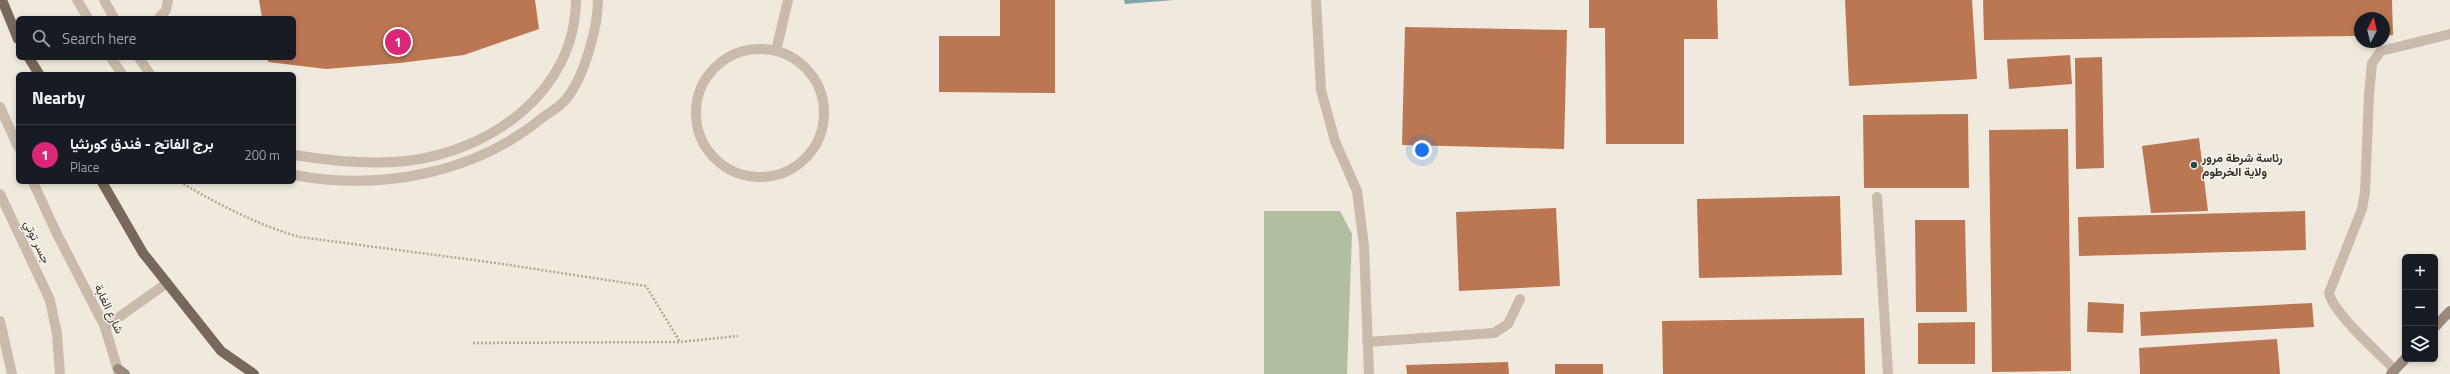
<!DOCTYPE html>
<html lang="en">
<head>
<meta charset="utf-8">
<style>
	body { margin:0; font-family:"Titillium Web",Vazirmatn,sans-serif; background:#20242c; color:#f1f3f6 }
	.controls { position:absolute; right:12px; bottom:12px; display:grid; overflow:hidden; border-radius:6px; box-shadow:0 2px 6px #0003 }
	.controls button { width:36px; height:36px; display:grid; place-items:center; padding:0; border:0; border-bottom:1px solid #363941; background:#171b24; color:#f1f3f6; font:20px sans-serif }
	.compass { position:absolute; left:2354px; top:12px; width:36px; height:36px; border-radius:50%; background:#171b24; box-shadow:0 2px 6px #0003; rotate:7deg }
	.you { position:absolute; left:1422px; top:150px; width:14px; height:14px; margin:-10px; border:3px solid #fff; border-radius:50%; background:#1a73e8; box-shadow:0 0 0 6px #1a73e833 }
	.badge { display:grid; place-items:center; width:26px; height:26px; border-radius:50%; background:#db2777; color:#fff; font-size:13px; font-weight:700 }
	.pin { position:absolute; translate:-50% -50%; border:2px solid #fff; box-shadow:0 1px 4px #0006 }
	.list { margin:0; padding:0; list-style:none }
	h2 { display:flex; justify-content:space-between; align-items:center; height:52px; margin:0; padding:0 16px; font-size:17px }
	h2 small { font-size:13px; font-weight:400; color:#9ea1a6 }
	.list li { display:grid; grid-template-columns:26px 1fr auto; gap:12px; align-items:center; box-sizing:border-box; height:60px; padding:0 16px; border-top:1px solid #363941 }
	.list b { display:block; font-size:15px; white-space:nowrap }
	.list p { margin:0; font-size:13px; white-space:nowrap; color:#9ea1a6 }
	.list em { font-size:13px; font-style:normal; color:#9ea1a6 }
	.icon { flex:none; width:22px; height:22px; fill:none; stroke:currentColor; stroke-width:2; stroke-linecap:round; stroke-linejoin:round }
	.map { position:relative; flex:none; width:2450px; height:374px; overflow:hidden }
	.search { position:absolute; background:#171b24; box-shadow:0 2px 6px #0003; left:16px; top:16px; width:280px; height:44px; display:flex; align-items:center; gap:10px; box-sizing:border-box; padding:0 14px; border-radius:6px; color:#9ea1a6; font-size:15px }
	.panel { position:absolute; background:#171b24; box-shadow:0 2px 6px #0003; left:16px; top:72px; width:280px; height:112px; border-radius:6px }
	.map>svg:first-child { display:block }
	.green { fill:#b1be9f }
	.water { fill:#80a5ab }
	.building { fill:#bb7752 }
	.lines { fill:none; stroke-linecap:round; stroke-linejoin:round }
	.path { stroke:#b3a695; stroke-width:2.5; stroke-dasharray:2 2; stroke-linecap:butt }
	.service { stroke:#c8bbab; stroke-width:10 }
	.tertiary { stroke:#c8bbab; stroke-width:10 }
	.secondary { stroke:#9b8b7d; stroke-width:10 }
	.primary { stroke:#77685c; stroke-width:10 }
	.poi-dot { fill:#234b54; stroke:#f8f3ea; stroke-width:1.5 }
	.labels { text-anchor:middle; stroke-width:3; stroke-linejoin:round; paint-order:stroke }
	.poi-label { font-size:12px; font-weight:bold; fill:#362f2a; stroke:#f8f3ea; text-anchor:start }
	.street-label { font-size:12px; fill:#362f2a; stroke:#f8f3ea }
</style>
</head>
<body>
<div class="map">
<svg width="2450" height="374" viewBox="0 0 2450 374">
	<rect width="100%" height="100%" fill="#f0eade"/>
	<path class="green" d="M1264,211H1340L1352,234L1347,374H1264Z"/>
	<path class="water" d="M1124,0H1174L1125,4Z"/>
	<g class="building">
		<path d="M259,0H535L539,29L464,55L400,63L326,69L268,62V58H294V18H262Z"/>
		<path d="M1000,0H1055V93L939,92V36H1000Z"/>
		<path d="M1589,0H1717L1718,39H1684V144H1606L1605,28H1589Z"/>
		<path d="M1845,0H1972L1977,79L1849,86Z"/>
		<path d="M1983,0H2392L2393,35L2384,36V18H2360V36L1984,40Z"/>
		<path d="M1405,27L1567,30L1564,149L1402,145Z"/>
		<path d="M2070,55L2072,84L2009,89L2007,59Z"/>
		<path d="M2102,57L2104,168L2076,169L2075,58Z"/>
		<path d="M1968,114L1969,188H1864L1863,115Z"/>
		<path d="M2068,129L2071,371L1992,372L1989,130Z"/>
		<path d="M2199,138L2208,211L2151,213L2142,146Z"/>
		<path d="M1840,196L1842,275L1699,278L1697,199Z"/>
		<path d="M1556,208L1560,286L1459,291L1456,212Z"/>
		<path d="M2305,211L2306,250L2079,256L2078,217Z"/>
		<path d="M1915,220H1965L1967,312H1916Z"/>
		<path d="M2088,302L2124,304L2123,333L2087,332Z"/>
		<path d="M2312,303L2314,327L2141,336L2140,312Z"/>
		<path d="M1864,318L1865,374H1663L1662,321Z"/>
		<path d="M1975,322V364H1918V323Z"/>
		<path d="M2277,339L2280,374H2140L2139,348Z"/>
		<path d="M1508,362L1509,374H1407L1406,365Z"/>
		<rect x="1555" y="364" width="48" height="10"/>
	</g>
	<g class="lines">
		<g class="path">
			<path d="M180,182C218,204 257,225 300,237L496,263L646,286L680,342"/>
			<path d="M473,343L680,342L738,336"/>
		</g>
		<g class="service">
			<path d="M77,0L88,18"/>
			<path d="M104,0L114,18"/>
			<path d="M1316,0L1321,90L1335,141L1357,191L1364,246L1369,374"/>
			<path d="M159,18L166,10L168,0"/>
			<circle cx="760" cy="113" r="64"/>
			<path d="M776,51L788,0"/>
			<path d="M111,58L122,74"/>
			<path d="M139,58L150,74"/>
			<path d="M294,155C331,161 368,165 406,161C491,151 575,92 576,0"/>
			<path d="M294,175C379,191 474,174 542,118C550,112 560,107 566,99C584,78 598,27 598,0"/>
			<path d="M1877,197L1888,374"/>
			<path d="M1367,342L1494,333L1508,324L1520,299"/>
			<path d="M2395,370C2379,353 2333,313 2329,293L2362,209L2365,192L2369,95L2372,63L2381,51L2450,34"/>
		</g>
		<g class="tertiary">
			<path d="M0,107L18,147"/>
			<path d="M33,182L55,230L105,327L119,374"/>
			<path d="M0,194L50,300L57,334L60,374"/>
			<path d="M0,321L12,374"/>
			<path d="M105,327L167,283"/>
		</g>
		<g class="secondary">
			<path d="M2435,327L2450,311"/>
			<path d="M118,369L125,374"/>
			<path d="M2391,374L2405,359"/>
		</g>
		<g class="primary">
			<path d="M2,0L18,39"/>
			<path d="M29,58L39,74"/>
			<path d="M102,182L143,253L167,283L221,351L254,374"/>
		</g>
	</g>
	<circle class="poi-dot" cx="2194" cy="165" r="4"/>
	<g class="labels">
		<g class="poi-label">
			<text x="2202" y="162">رئاسة شرطة مرور<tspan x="2202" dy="14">ولاية الخرطوم</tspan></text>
		</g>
		<g class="street-label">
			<text transform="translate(37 242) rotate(65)" y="4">جسر توتي</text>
			<text transform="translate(109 309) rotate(65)" y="4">شارع الغابة</text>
		</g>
	</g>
</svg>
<div class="controls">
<button>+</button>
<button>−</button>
<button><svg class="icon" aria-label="layers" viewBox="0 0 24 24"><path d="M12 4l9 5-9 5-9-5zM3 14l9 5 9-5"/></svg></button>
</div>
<svg class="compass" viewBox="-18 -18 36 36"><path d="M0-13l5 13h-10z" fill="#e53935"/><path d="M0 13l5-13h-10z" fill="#9ea1a6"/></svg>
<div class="you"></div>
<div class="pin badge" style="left:398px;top:42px">1</div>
<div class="search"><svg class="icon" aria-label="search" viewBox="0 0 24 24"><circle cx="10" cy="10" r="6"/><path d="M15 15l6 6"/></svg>Search here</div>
<section class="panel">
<h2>Nearby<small></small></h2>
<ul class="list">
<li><span class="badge">1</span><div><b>برج الفاتح - فندق كورنثيا</b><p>Place</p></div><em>200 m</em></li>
</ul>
</section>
</div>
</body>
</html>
